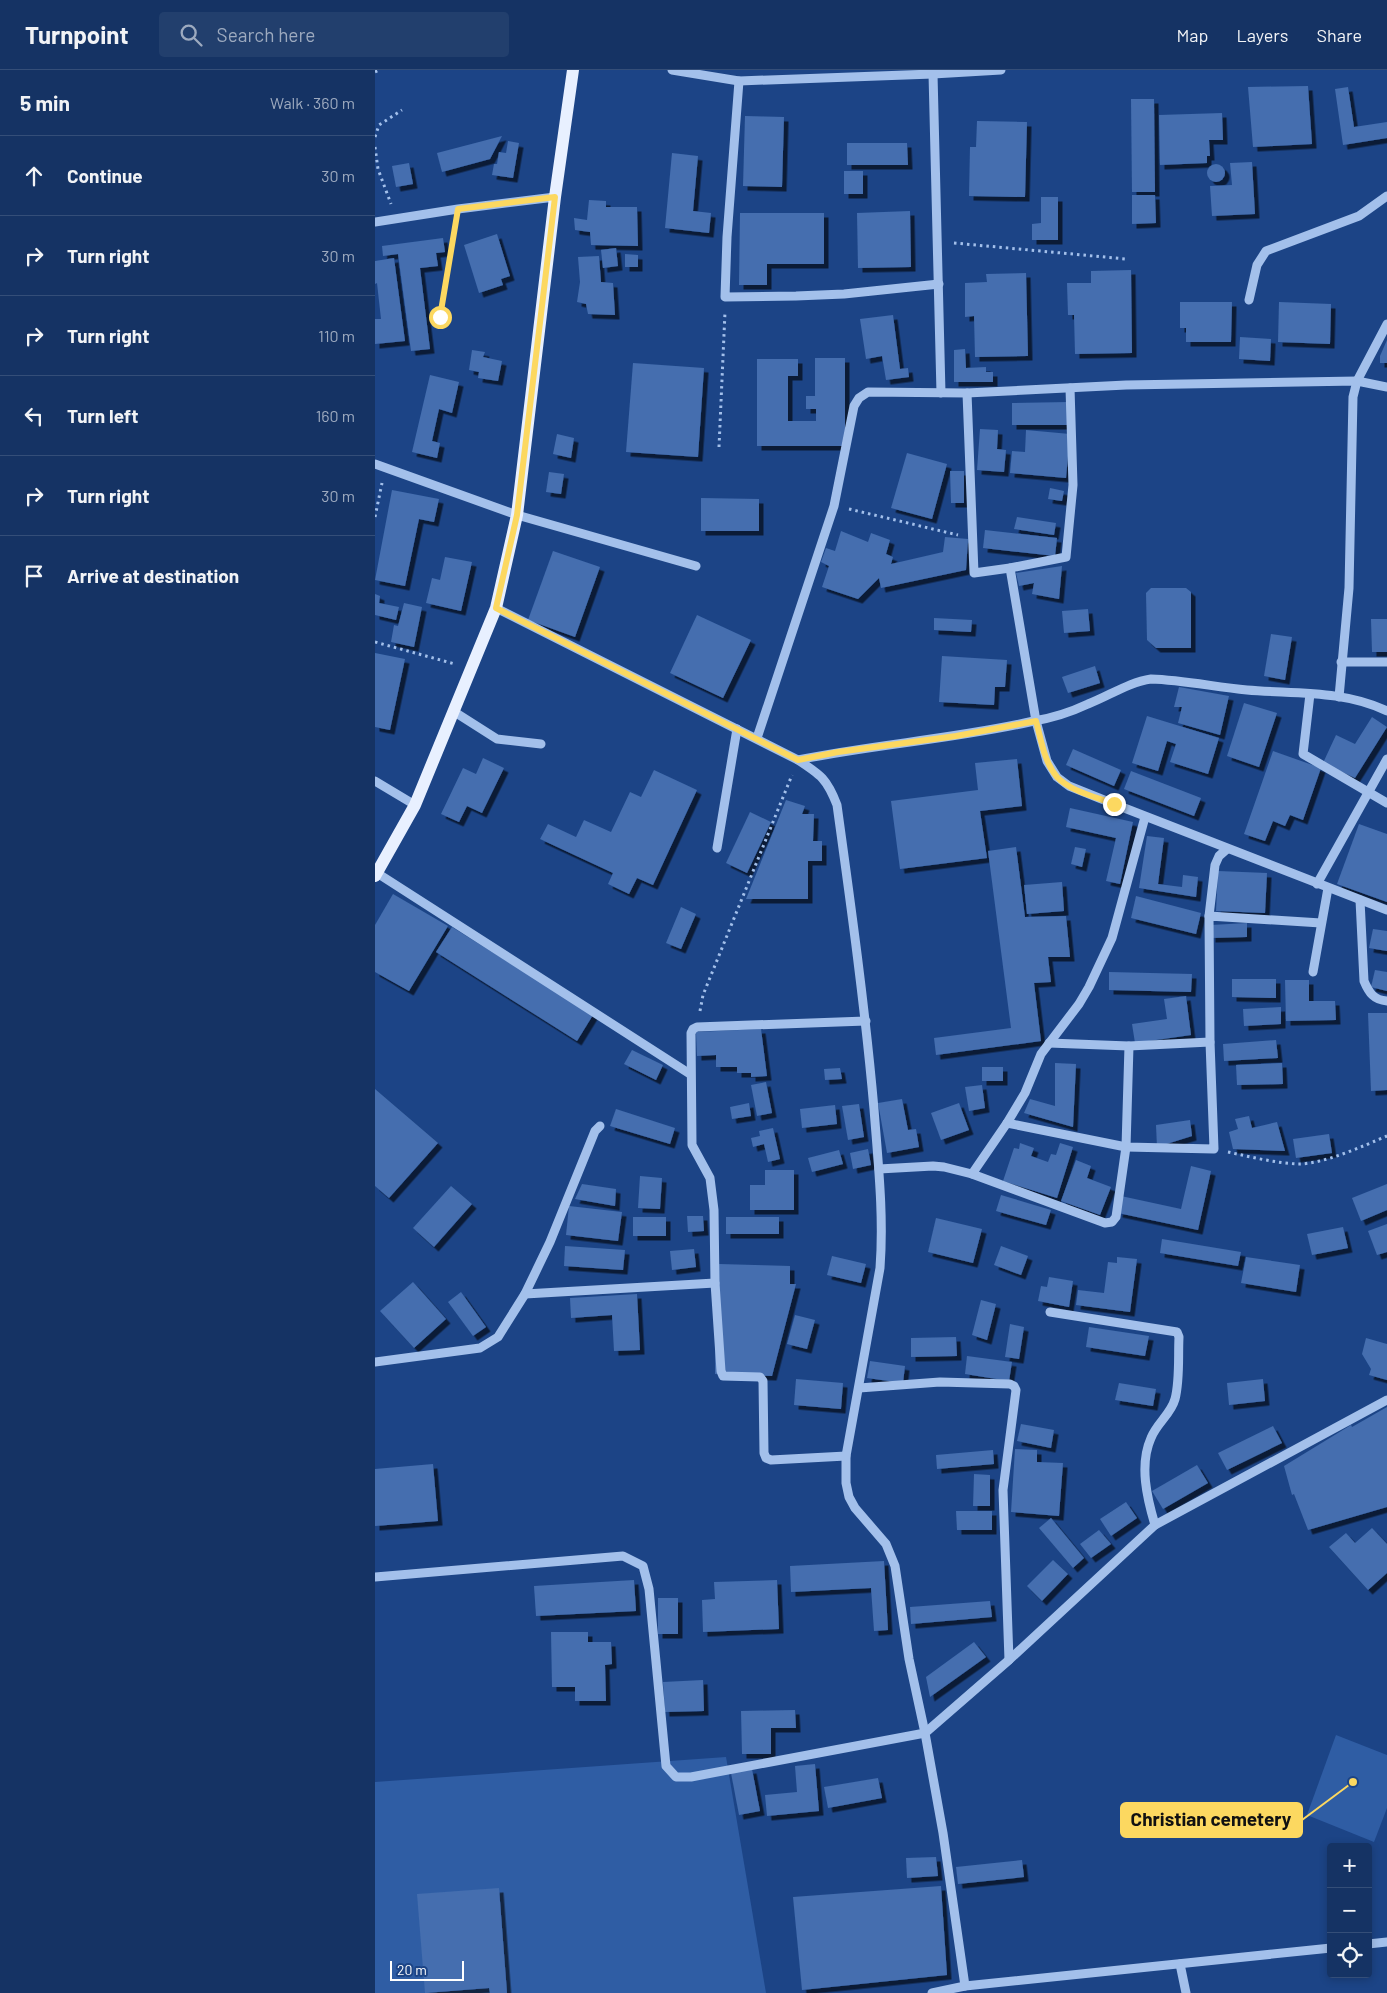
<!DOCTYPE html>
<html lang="en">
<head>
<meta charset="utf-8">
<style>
	body { margin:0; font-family:Barlow,sans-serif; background:#223f6d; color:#f1f3f6 }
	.controls { position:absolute; right:15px; bottom:15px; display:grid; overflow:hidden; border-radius:5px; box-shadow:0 2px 8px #0003 }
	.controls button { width:45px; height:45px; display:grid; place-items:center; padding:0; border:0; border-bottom:1px solid #344e78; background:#153364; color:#f1f3f6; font:25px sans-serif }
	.scale { position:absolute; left:15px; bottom:12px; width:74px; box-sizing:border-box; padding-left:5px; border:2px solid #fff; border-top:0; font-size:14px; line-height:18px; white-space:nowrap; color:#fff; -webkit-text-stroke:4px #1c4486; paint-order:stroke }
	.stop { position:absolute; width:15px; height:15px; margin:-11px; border:4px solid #fcd860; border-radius:50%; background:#fff }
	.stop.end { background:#fcd860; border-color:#fff; box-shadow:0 1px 5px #0008 }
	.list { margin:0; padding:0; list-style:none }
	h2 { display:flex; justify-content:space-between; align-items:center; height:65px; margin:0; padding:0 20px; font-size:21px }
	h2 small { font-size:16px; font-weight:400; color:#9daabf }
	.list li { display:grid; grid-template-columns:32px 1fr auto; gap:15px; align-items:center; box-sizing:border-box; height:80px; padding:0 20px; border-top:1px solid #344e78 }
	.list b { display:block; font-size:19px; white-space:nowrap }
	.list em { font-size:16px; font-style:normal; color:#9daabf }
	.icon { flex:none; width:28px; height:28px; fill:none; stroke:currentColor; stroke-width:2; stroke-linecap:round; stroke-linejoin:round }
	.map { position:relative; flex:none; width:1012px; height:1923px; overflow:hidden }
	header { display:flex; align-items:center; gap:30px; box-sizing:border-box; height:70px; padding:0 25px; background:#153364; border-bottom:1px solid #344e78 }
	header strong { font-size:24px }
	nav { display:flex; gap:28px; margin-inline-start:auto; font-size:18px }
	.search { width:350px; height:45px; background:#223f6d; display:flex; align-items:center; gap:12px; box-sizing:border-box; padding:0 18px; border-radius:5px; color:#9daabf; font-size:19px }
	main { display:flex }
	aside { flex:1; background:#153364 }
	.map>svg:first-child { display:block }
	.green { fill:#2f5da4 }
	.building { fill:#446eaf; filter:url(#shadow) }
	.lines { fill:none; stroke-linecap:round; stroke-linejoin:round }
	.path { stroke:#a3c0eb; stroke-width:3; stroke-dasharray:2.5 4; stroke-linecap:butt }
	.minor { stroke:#a3c0eb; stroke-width:9 }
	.major { stroke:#e8f0ff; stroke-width:12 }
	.route { stroke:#fcd860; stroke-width:6 }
	.leader { fill:none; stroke:#fcd860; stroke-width:2 }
	.callout-dot { fill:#fcd860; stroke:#1c4486; stroke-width:2 }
	.callout { fill:#fcd860; stroke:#fcd860; stroke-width:2 }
	.callout-label { font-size:19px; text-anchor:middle; font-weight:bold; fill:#111 }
</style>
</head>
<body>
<header>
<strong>Turnpoint</strong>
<div class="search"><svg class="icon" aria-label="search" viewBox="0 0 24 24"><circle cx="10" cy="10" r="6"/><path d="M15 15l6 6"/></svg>Search here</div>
<nav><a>Map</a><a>Layers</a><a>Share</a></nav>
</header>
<main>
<aside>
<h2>5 min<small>Walk · 360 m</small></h2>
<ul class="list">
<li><svg class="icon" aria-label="ahead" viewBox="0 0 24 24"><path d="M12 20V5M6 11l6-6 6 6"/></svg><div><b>Continue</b></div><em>30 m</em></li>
<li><svg class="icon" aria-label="right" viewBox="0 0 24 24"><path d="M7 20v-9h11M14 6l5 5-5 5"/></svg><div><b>Turn right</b></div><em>30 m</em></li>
<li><svg class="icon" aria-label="right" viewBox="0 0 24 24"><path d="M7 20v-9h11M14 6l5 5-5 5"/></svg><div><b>Turn right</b></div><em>110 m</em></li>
<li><svg class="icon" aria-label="left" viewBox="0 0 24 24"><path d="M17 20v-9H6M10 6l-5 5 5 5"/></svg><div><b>Turn left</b></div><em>160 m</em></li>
<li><svg class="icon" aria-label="right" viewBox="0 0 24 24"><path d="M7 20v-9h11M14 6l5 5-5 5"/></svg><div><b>Turn right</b></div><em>30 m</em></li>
<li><svg class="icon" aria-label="arrive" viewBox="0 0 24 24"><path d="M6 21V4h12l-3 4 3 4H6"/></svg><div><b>Arrive at destination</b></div></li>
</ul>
</aside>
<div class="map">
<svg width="1012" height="1923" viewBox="0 0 1012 1923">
	<defs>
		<filter id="shadow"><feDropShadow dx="4.5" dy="4.5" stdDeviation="0" flood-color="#0009"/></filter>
	</defs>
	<rect width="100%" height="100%" fill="#1c4486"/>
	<g class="green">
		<path d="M961,1665L1012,1685V1738L999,1772L932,1745Z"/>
		<path d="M351,1687L391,1923H0V1712Z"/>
	</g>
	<g class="building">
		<path d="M933,16L937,74L878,77L873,17Z"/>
		<path d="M973,17L979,57L1012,52V68L968,75L960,19Z"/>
		<path d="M756,29H779L780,122H757Z"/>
		<path d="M847,43L848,70H834L835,86H832V93L785,95L784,45Z"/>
		<path d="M370,46L409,47L407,117L368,116Z"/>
		<path d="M602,51L652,52L650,127L594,126L595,77H601Z"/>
		<path d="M127,66L115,89L67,102L62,83Z"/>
		<path d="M133,71L144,73L138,108L117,105L119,94H122L124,82L131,83Z"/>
		<path d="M472,73H532L533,95H472Z"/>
		<path d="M297,83L323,86L318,141L336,143L334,163L290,158Z"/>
		<path d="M877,92L880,144L837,146L835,116L857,115L855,93Z"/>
		<path d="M34,93L38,114L21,117L17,96Z"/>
		<circle cx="841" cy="103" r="9"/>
		<rect x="469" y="101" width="19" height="23"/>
		<path d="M757,125H780L781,153L757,154Z"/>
		<path d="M666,127H683V170H657V154L666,153Z"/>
		<path d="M214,130L231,131V137H262L263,176L216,175L215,162L200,160L199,148L212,150Z"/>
		<path d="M535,141L536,197L483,198L482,143Z"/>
		<path d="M365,143H449V194H392V215H364Z"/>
		<path d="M122,164L135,206L126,209L128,215L104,223L89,175Z"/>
		<path d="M68,168L70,182L61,183L63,196L45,198L55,279L36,281L23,184L8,186L7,176Z"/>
		<path d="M241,178L243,196L228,198L226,180Z"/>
		<path d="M250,184L263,185V197H250Z"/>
		<path d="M224,186L226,212L238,213L240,245L213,244L211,234L202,232L205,212L203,187Z"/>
		<path d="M19,188L30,271L0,274V249H6L2,213L0,214V191Z"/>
		<path d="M756,200L757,283L700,284L699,245H693L692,213H716V201Z"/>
		<path d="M651,203L653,286L600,287L599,246L590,247V213L612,212L611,204Z"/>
		<path d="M805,232H857L856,272H811V258H805Z"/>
		<path d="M904,232L956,234L955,274L903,272Z"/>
		<path d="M518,245L525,299L533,298L534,307L511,310L507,286L491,289L485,249Z"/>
		<path d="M865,267L896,269L895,291L864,289Z"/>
		<path d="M1012,270V293H1005V286Z"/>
		<path d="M590,279L591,298L611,297V302H618V312H579V280Z"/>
		<path d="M97,280L110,282L108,287L127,291L123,311L103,308L104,302L94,300Z"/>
		<path d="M440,288H470V376H382V289H423V306H413V351H441V339H431V326H440Z"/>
		<path d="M258,293L329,298L323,387L251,382Z"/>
		<path d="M55,305L84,312L77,343L64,339L57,371L65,373L62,388L37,382Z"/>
		<path d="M694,332V355H637V333Z"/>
		<path d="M605,359L623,360L622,379L631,380L629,402L602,400Z"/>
		<path d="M651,360L695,364L691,408L635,403L637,381L650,382Z"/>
		<path d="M182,364L199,368L196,388L178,384Z"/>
		<path d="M532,383L572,394L557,449L516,438Z"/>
		<path d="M575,401H589V433H576Z"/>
		<path d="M174,402L189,404L186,424L171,422Z"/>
		<path d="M675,418L689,421L687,431L673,429Z"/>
		<path d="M17,420L64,429L59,452L44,449L30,516L0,510Z"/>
		<path d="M326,428L384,429V461H326Z"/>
		<path d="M642,447L681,453L679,465L639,459Z"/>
		<path d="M610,460L682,468L680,486L608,478Z"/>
		<path d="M466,461L493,472L496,463L515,470L511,484L518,487L516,494L568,482L570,467L593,469L591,500L506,518L504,508L483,529L447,517L454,496L446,492L451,478L460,481Z"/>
		<path d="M178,481L225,497L200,567L153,550Z"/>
		<path d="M70,487L97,492L86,541L51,533L57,508L65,510Z"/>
		<path d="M687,496L684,529L657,524L659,513L644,516L641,503Z"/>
		<path d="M776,518H811L816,522V578H781L772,570L771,523Z"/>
		<path d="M0,524L5,526L4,533L24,537L21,550L0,545Z"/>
		<path d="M29,533L47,537L39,577L16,572L19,555L23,556Z"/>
		<path d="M713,539L715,561L689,563L687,541Z"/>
		<path d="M322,545L376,570L348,628L295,603Z"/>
		<path d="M559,548L597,550L596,562L559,560Z"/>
		<path d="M996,549H1012V582H997Z"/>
		<path d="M896,564L917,567L910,610L889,606Z"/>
		<path d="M0,583L30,589L15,660L0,657Z"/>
		<path d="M567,586L632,590L630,617H620L619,635L564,632Z"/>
		<path d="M720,596L725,613L693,623L687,607Z"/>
		<path d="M804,617L854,626L845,665L803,653L807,637H799Z"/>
		<path d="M869,633L902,643L884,697L852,686Z"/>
		<path d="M772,646L844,668L833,704L795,692L801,674L792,671L783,701L757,693Z"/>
		<path d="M997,647L1012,657L980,708L948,693L961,665L980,674Z"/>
		<path d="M698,679L746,700L739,716L691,695Z"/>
		<path d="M898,681L946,698L928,750L915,745L910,756L898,751L890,771L869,764Z"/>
		<path d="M108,688L129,698L107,743L92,736L84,752L66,744L88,698L101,704Z"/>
		<path d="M642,689L647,736L605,741L612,788L525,799L516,731L603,720L600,693Z"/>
		<path d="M279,700L322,720L278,815L262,808L254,824L233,814L238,803L165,769L173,754L201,767L209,750L236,762L255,722L266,727Z"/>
		<path d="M756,701L826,728L819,746L749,719Z"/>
		<path d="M411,730L430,736L427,744H439L438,771H447V791H433V829H371Z"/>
		<path d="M695,738L758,752L745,814L731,811L741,768L691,757Z"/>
		<path d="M375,742L396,752L372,803L351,793Z"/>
		<path d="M984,754L1012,764V832L962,814Z"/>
		<path d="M772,766L789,768L783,814L807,817L808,805L823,807L821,827L764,818Z"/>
		<path d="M641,777L650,847L691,846L695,887H673L676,912L659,913L666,971L561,985L559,968L636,958L613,781Z"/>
		<path d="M700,777L711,779L707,797L696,794Z"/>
		<path d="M843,801L892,803L890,843L841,841Z"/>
		<path d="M687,812L689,841L652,844L649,815Z"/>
		<path d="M18,824L73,856L34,921L0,902V855Z"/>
		<path d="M761,826L826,843L821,864L756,848Z"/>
		<path d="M306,837L321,844L306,879L291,873Z"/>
		<path d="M872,853V867L836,868V855Z"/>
		<path d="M77,857L218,945L202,971L61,882Z"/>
		<path d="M998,859L1012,861V881L994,878Z"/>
		<path d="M1000,900L1012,902V921L996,917Z"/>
		<path d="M734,902L817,904L816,922L734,920Z"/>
		<path d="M857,909H901V928L857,927Z"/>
		<path d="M910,910H934V931H960L961,950L911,951Z"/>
		<path d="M811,926L816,965L760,973L757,954L792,949L789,929Z"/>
		<path d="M906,937V954L869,956L868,939Z"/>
		<path d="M993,943H1012V1020L996,1021Z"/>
		<path d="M386,959L392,1006L376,1007V1003H362V997H341V985L322,986L321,962Z"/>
		<path d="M901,970L903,988L849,991L848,974Z"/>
		<path d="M257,980L288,995L281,1010L249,994Z"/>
		<path d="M680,993L701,994L698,1057L649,1043L655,1029L680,1036Z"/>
		<path d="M907,993L908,1014L862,1015L861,995Z"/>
		<rect x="607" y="997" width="21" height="14"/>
		<path d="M465,998L467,1009L450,1010L449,999Z"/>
		<path d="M391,1012L397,1043L382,1046L376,1015Z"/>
		<path d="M607,1015L610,1038L594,1041L590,1017Z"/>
		<path d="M0,1019L63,1073L14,1128L0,1116Z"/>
		<path d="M527,1029L533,1060L541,1059L544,1077L512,1083L503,1033Z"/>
		<path d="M374,1033L376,1046L357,1049L355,1037Z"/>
		<path d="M584,1033L594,1060L566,1070L556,1043Z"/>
		<path d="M484,1034L489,1067L473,1070L467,1036Z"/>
		<path d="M460,1035L462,1054L427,1058L425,1039Z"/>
		<path d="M241,1039L300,1058L295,1074L235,1056Z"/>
		<path d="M874,1046L877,1058L902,1052L910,1081L858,1079L854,1062L863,1059L860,1049Z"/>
		<path d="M815,1050L817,1066L782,1077L781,1055Z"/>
		<path d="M398,1058L405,1089L393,1092L389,1074L378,1077L376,1068L385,1066L384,1061Z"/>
		<path d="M954,1064L957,1083L921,1088L918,1069Z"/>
		<path d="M645,1073L659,1078L656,1086L673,1092L676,1084L681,1085L685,1073L698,1077L682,1128L628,1111L639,1078L644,1079Z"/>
		<path d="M493,1079L496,1095L478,1099L475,1083Z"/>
		<path d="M464,1080L468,1094L437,1102L433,1088Z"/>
		<path d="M701,1090L716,1096L712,1108L736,1117L725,1145L686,1131Z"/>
		<path d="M816,1096L836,1101L823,1160L743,1143L746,1126L806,1139Z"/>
		<path d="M390,1100H419V1140H375V1115H390Z"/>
		<path d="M265,1106L287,1108L285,1139L263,1138Z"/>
		<path d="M207,1114L241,1119L240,1136L200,1129Z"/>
		<path d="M1012,1114V1140L986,1151L977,1128Z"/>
		<path d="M76,1116L97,1134L59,1177L38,1158Z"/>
		<path d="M626,1125L676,1140L671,1155L621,1141Z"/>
		<path d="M194,1136L247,1142L243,1171L191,1165Z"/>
		<path d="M312,1146H328L329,1161L313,1162Z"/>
		<rect x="258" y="1147" width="33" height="19"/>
		<rect x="351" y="1147" width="53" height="17"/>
		<path d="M561,1148L607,1159L598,1193L553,1182Z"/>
		<path d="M1012,1154V1182L1002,1185L993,1161Z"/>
		<path d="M968,1157L973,1178L937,1185L932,1164Z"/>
		<path d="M787,1169L866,1182L863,1196L785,1183Z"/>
		<path d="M190,1176L250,1180L248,1200L189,1196Z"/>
		<path d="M626,1176L653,1186L646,1205L619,1195Z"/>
		<path d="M319,1179L321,1197L297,1200L295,1181Z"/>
		<path d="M457,1186L491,1194L486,1213L452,1205Z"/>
		<path d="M742,1187L762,1189L755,1242L701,1235L703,1220L729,1223L733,1192L742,1193Z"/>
		<path d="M871,1187L925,1195L921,1222L866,1213Z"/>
		<path d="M344,1194L415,1196V1214H421L397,1306L340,1304V1213Z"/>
		<path d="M674,1207L698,1211L694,1237L663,1231L666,1216L672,1217Z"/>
		<path d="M38,1212L71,1249L39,1278L5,1241Z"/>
		<path d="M86,1222L111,1257L98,1266L73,1232Z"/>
		<path d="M262,1224L265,1280L239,1281L237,1245L196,1248L195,1228Z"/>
		<path d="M606,1230L621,1234L612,1270L597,1265Z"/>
		<path d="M420,1245L440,1250L432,1279L412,1274Z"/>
		<path d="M635,1254L649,1257L644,1289L630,1287Z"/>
		<path d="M714,1257L774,1266L770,1286L711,1277Z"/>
		<path d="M581,1267L582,1286L536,1287V1268Z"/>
		<path d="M991,1268L1012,1274V1310L994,1305L996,1299L987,1284Z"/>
		<path d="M592,1286L637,1292L634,1311L590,1304Z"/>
		<path d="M495,1291L530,1296L528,1313L492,1308Z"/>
		<path d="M421,1309L468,1313L466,1339L419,1335Z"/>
		<path d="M888,1309L890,1331L854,1335L852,1313Z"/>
		<path d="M744,1313L781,1319L778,1336L740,1330Z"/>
		<path d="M1012,1337V1437L933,1460L919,1424L917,1425L909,1396L976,1355L977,1357Z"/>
		<path d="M646,1354L679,1360L676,1378L642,1371Z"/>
		<path d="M898,1356L907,1373L852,1400L843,1383Z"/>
		<path d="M640,1379L662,1380V1392L688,1393L684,1446L636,1442Z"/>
		<path d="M618,1380L619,1394L562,1399L561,1385Z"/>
		<path d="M58,1394L63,1451L0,1456V1399Z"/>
		<path d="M822,1395L833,1413L788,1439L777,1421Z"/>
		<path d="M599,1404L615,1405V1436H598Z"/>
		<path d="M751,1432L762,1448L736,1466L725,1449Z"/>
		<path d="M581,1441H617V1460H582Z"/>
		<path d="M676,1448L709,1488L698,1498L664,1458Z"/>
		<path d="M997,1458L1012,1474V1503L993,1520L954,1477L971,1463L980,1473Z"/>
		<path d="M724,1460L736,1474L716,1488L705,1474Z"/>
		<path d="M678,1490L693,1504L667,1531L652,1516Z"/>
		<path d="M509,1491L513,1560L499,1561L496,1518L416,1522L415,1496Z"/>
		<path d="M259,1510L261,1541L161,1546L159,1516Z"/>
		<path d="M402,1510L404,1559L328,1562L327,1530L340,1529L339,1512Z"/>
		<rect x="283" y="1528" width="20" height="36"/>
		<path d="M615,1531L617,1547L536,1554L535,1537Z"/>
		<path d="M176,1562H213V1572H236L237,1594L230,1595L231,1631H200V1617H177Z"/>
		<path d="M599,1572L611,1587L555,1627L551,1607Z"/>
		<path d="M328,1610L329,1641L290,1642L288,1612Z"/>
		<path d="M420,1640L421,1658H396V1684H367L366,1641Z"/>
		<path d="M440,1694L444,1741L392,1746L390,1725L422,1722L420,1696Z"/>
		<path d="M377,1699L385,1741L364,1745L356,1703Z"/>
		<path d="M503,1708L507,1728L453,1738L449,1717Z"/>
		<path d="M561,1787L563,1806L532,1808L531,1788Z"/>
		<path d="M647,1790L649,1807L583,1814L581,1797Z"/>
		<path d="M566,1816L572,1905L427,1920L418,1827Z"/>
		<path d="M124,1818L132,1923H115L114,1918L50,1923L42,1824Z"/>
	</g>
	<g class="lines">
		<g class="path">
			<path d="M0,2L4,0"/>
			<path d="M0,67L4,55L27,40"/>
			<path d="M0,77L3,99L16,134"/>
			<path d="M579,173L751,189"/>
			<path d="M65,247L80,157"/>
			<path d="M344,377L350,242"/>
			<path d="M474,439L583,465"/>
			<path d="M0,447L7,413"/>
			<path d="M0,572L80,594"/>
			<path d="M325,941L328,925L417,705"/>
			<path d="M853,1082C876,1087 900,1093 923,1094C949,1094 988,1076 1012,1066"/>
		</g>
		<g class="minor">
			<path d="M297,0L364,11L558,4L626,0"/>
			<path d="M558,4L566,323"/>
			<path d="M364,11L352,167L350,227L421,226L469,224L564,214"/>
			<path d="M0,152L83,139L180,127"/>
			<path d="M874,230L882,195L891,181L984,146L1012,126"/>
			<path d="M592,323L599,503L635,498L691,487L698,415L695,318"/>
			<path d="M0,394L142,445L321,496"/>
			<path d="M635,498L661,651L672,691L682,707L694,716L739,734L1012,840"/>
			<path d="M966,592H1012"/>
			<path d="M935,624L928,684L1012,733"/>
			<path d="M964,627L974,518L978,327L982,311L1012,254"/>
			<path d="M78,641L122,669L166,674"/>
			<path d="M382,668L459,436L479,336L484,328L493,322L592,323L751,315L982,311L1012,317"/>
			<path d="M423,690C501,674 581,669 659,651C677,648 696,642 713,634C734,626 754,612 776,609C808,610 840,617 872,620C919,624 969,620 1012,641"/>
			<path d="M0,711L40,735"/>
			<path d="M342,778L362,659"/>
			<path d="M2,803L315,1004"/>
			<path d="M942,814L1012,689"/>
			<path d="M985,830L989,911C994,923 999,930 1012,931"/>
			<path d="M834,846L840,795L844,786L852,779"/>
			<path d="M938,902L953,818"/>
			<path d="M674,973L754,976L835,972L834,846L946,853"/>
			<path d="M632,1053L751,1077L839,1079L835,972"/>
			<path d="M504,1099L558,1096L569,1097L597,1104L730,1153L737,1152L741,1147L751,1077L754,976"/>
			<path d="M597,1104L632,1053L650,1023L666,984L704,934L714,917L737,868L770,747"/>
			<path d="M150,1224L340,1213"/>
			<path d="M675,1242L802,1262L804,1267C803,1287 805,1310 800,1329C796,1344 782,1353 776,1368C764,1395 772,1428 780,1455"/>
			<path d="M0,1292L105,1278L123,1267L150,1224L175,1172L220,1061L225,1056"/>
			<path d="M484,1318L565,1312L635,1314L639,1316L641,1320L628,1420L634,1590"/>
			<path d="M471,1386L396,1390L391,1388L389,1383L388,1311L385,1307L348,1306L346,1301L340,1213L339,1140L335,1108L317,1075L316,963L318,959L322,957L491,951"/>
			<path d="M0,1507L248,1486L268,1496L274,1519L291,1696L301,1707H316L550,1663L534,1589L520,1496L511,1474L480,1438L474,1427L471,1413V1386L505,1198C509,1145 503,1092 499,1039C490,937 476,836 462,735C452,709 446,705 423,690L121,538"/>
			<path d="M993,1874L1012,1872"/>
			<path d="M805,1894L811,1923"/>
			<path d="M590,1916L568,1763L550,1663L634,1590L780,1455L1012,1330"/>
			<path d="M557,1923L590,1916L956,1878"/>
		</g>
		<path class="major" d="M0,806L40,735L121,538L142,445L180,127L198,0"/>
	</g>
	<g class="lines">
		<path class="route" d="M65,247L83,139L180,127L142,445L121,538L423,690L463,682L581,666L661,651C666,669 669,692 682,707C695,721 721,727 739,734"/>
	</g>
	<path class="leader" d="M978 1712L927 1750"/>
	<circle class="callout-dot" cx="978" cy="1712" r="5"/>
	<rect class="callout" x="746" y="1733" width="181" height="34" rx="5"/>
	<g class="callout-label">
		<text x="836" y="1756">Christian cemetery</text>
	</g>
</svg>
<div class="controls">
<button>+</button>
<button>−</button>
<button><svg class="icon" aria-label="locate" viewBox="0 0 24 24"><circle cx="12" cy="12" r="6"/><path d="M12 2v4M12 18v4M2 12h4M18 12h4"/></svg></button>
</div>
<div class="scale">20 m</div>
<div class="stop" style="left:65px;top:247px"></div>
<div class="stop end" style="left:739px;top:734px"></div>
</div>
</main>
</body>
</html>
